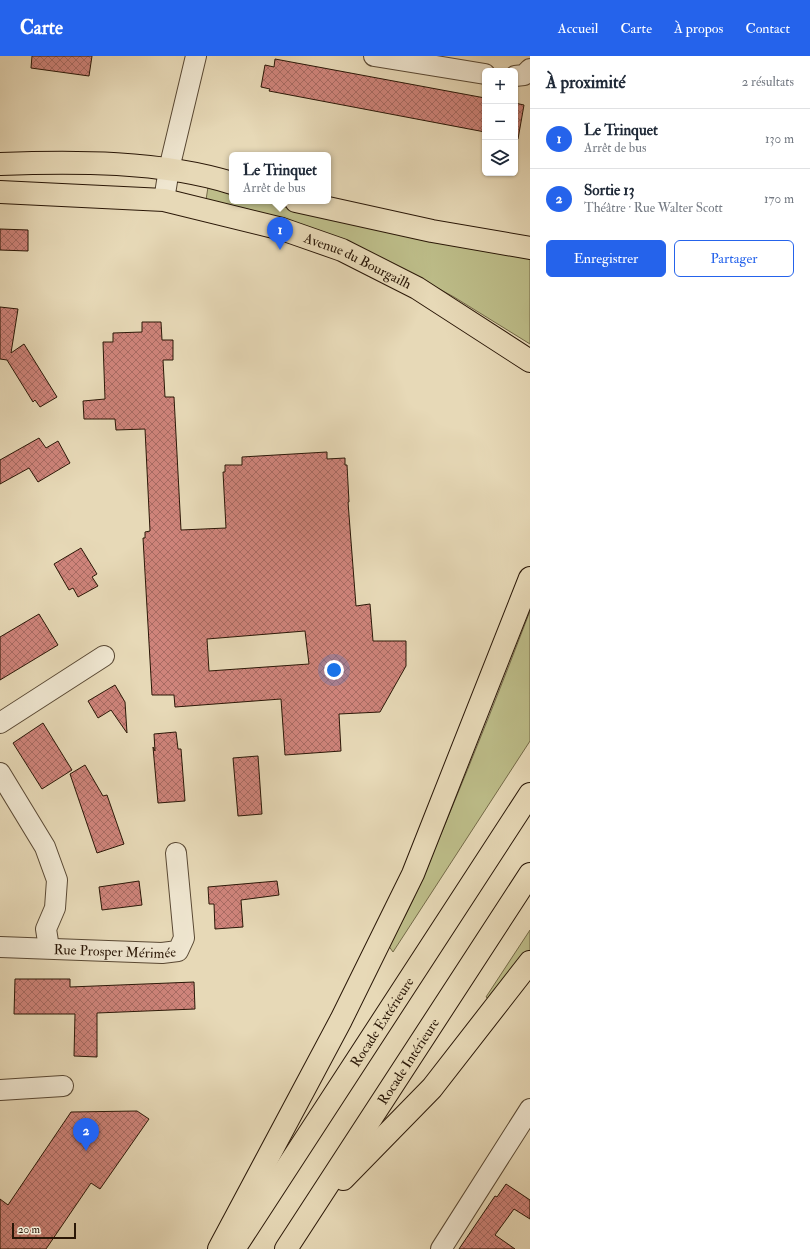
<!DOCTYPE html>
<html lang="fr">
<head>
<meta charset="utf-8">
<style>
	body { margin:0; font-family:"IM FELL Double Pica",serif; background:#f2f2f3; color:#1f2937 }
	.controls { position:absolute; right:12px; top:12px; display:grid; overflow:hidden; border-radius:6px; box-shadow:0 1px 3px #0004 }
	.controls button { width:36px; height:36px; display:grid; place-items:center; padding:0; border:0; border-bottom:1px solid #e0e1e3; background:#fff; color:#1f2937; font:20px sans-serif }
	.scale { position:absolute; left:12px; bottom:10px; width:64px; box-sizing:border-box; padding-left:4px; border:2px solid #2a1707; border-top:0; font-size:11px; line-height:14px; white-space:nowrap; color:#2a1707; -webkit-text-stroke:3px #efe6d0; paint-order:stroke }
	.you { position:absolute; left:334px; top:614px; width:14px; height:14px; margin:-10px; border:3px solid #fff; border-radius:50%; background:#1a73e8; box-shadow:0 0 0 6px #1a73e833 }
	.badge { display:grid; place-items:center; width:26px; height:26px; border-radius:50%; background:#2563eb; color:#fff; font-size:13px; font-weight:700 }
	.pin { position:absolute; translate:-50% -33px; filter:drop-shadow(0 1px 2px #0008) }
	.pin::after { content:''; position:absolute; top:21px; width:14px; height:12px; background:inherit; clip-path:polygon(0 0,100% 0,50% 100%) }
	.popup { position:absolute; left:229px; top:96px; width:102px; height:52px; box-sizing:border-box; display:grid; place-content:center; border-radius:6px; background:#fff; filter:drop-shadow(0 1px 3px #0005); font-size:13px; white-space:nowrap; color:#747a83 }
	.popup b { font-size:15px; color:#1f2937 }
	.popup::after { content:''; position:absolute; left:50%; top:100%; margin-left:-8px; border:8px solid transparent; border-top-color:#fff }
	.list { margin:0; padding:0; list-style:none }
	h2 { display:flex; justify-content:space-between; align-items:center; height:52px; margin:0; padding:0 16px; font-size:17px }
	h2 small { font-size:13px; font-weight:400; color:#747a83 }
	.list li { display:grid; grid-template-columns:26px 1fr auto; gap:12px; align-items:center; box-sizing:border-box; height:60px; padding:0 16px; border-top:1px solid #e0e1e3 }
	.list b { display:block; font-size:15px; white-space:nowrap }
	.list p { margin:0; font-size:13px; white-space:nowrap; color:#747a83 }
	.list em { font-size:13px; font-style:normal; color:#747a83 }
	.actions { display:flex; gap:8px; padding:12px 16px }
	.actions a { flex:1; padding:9px 0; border:1px solid #2563eb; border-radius:6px; text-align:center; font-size:14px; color:#2563eb }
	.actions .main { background:#2563eb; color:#fff }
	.icon { flex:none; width:22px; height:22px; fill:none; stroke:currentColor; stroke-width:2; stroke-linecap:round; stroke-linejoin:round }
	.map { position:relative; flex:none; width:530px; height:1193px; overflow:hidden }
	header { display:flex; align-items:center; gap:24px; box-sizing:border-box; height:56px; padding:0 20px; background:#2563eb; color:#fff }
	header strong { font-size:19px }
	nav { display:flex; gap:22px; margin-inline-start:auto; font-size:14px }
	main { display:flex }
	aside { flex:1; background:#fff }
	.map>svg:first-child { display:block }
	.grass { fill:#bdbd89; stroke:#746a48 }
	.building { fill:url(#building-cross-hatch); stroke:#2a1707; fill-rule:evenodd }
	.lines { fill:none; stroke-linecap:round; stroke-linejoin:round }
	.minor-casing { stroke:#594833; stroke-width:22 }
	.primary-casing { stroke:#2a1707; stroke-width:24 }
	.motorway-casing { stroke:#2a1707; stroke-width:24 }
	.minor { stroke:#efe6d0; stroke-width:20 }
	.primary { stroke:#e7d9b7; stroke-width:22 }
	.motorway { stroke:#e7d9b7; stroke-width:22 }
	.labels { text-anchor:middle; stroke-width:3; stroke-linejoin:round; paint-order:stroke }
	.street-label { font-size:14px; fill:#2a1707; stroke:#efe6d0 }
</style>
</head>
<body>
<header>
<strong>Carte</strong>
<nav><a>Accueil</a><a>Carte</a><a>À propos</a><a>Contact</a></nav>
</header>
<main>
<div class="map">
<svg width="530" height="1193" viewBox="0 0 530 1193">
	<defs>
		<pattern id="building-cross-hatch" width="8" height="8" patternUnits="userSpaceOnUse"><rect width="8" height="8" fill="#cf847b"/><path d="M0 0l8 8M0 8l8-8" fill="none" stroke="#a86b63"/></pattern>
	</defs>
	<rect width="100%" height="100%" fill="#e7d9b7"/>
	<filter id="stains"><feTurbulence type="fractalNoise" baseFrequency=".005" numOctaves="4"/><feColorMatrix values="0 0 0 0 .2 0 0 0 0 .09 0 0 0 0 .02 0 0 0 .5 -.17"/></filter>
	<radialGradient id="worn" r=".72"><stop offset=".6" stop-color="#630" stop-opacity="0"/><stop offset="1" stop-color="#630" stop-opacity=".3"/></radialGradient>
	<g class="grass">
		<path d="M208,131L232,137V145H263L327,163L530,202V288L454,241L397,210L206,144Z"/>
		<path d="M530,555V685L393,896L388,889C413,851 428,808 446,766C475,696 503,626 530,555Z"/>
		<path d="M530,874V895L490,944L486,941Z"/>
	</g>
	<g class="building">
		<path d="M32,0H92L89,20L31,12Z"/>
		<path d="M275,3L485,42V76L269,35L270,33L261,31L265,9L274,11Z"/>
		<path d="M515,47L524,49L518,83L515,82Z"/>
		<path d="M0,173L28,174V195L0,194Z"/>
		<path d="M0,251L18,253L11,297L24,288L57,341L40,351L35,344L33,346L7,304L0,303Z"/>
		<path d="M142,266H161L162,284H173V304H163L165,341H174L181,474L226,472L223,416H225V409H242V401L327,396V403L345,402V409H347L349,446H348L356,550L370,548L373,585H406V610L380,656L339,658L341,695L285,699L281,643L175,651L174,639H152L143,482H145V476L150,475L145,373L116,374L115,363H84L83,345L105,343L103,286H113V277L142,276ZM305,575L309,608L209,615L207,583Z"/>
		<path d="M39,382L46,392L58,385L70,407L38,426L29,412L0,428V404Z"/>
		<path d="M81,492L97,518L92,521L98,530L78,541L73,532L69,534L54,508Z"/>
		<path d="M39,558L58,589L0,624V581Z"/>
		<path d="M115,629L125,646L127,677L111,654L98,662L88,645Z"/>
		<path d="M43,667L72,714L42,733L13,687Z"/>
		<path d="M176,676L178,693H181L185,745L158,747L153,691L155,695L154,678Z"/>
		<path d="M258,700L262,758L238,760L233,702Z"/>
		<path d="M85,709L103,740L107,739L124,788L97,797L70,718Z"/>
		<path d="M139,825L142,849L102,854L99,831Z"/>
		<path d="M277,825L279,839L241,844L243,871L215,873L214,848H209L208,831Z"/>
		<path d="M15,923H70V931L194,926L195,953L97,957V1001L74,1000L75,958H14Z"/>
		<path d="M137,1055L149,1063L100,1133L91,1127L46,1193H0V1143L8,1149L71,1056Z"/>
		<path d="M506,1128L530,1144V1163L514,1153L495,1179L515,1193H459L495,1140L497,1141Z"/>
	</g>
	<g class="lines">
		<g class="minor-casing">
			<g id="minor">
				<path d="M374,0L485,18"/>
				<path d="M515,20L524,19L530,13"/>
				<path d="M164,144L169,113L196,0"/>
				<path d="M0,667L104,600"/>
				<path d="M0,717L45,791L57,824L55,852L46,873L49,892"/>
				<path id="s1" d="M0,891L162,897L178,895L184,882L176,797"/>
				<path d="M0,1034L63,1030"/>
				<path d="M441,1193L530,1053"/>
			</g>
		</g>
		<g class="primary-casing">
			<g id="primary">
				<path d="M0,108C74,105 161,105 232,127"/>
				<path id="s2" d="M0,136L164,144L282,173L342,194L417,232L530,305"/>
				<path d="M296,145L432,175L530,192"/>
			</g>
		</g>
		<g class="motorway-casing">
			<g id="motorway">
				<path d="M343,1123L432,1032L530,906"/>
				<path d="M219,1193L341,964L413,818L530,522"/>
				<path id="s3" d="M234,1193L530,738"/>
				<path id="s4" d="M286,1193L530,818"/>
			</g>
		</g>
		<use href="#minor" class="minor"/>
		<use href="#primary" class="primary"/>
		<use href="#motorway" class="motorway"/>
	</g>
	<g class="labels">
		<g class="street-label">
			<text dy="5" stroke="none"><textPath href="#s2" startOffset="368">Avenue du Bourgailh</textPath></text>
			<text dy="5" stroke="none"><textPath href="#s1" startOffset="115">Rue Prosper Mérimée</textPath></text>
			<text dy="5" stroke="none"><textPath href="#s3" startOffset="271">Rocade Extérieure</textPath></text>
			<text dy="5" stroke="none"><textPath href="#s4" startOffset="224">Rocade Intérieure</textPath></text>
		</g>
	</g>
	<rect width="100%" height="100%" filter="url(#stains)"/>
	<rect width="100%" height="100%" fill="url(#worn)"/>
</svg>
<div class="controls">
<button>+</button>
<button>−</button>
<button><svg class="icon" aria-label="layers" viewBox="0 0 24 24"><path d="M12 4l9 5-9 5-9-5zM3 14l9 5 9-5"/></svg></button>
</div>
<div class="scale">20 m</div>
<div class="you"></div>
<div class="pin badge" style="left:280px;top:194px">1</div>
<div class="popup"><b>Le Trinquet</b>Arrêt de bus</div>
<div class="pin badge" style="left:86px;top:1095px">2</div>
</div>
<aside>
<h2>À proximité<small>2 résultats</small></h2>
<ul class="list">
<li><span class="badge">1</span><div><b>Le Trinquet</b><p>Arrêt de bus</p></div><em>130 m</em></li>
<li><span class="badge">2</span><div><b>Sortie 13</b><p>Théâtre · Rue Walter Scott</p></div><em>170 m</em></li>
</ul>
<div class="actions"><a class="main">Enregistrer</a><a>Partager</a></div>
</aside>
</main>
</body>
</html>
